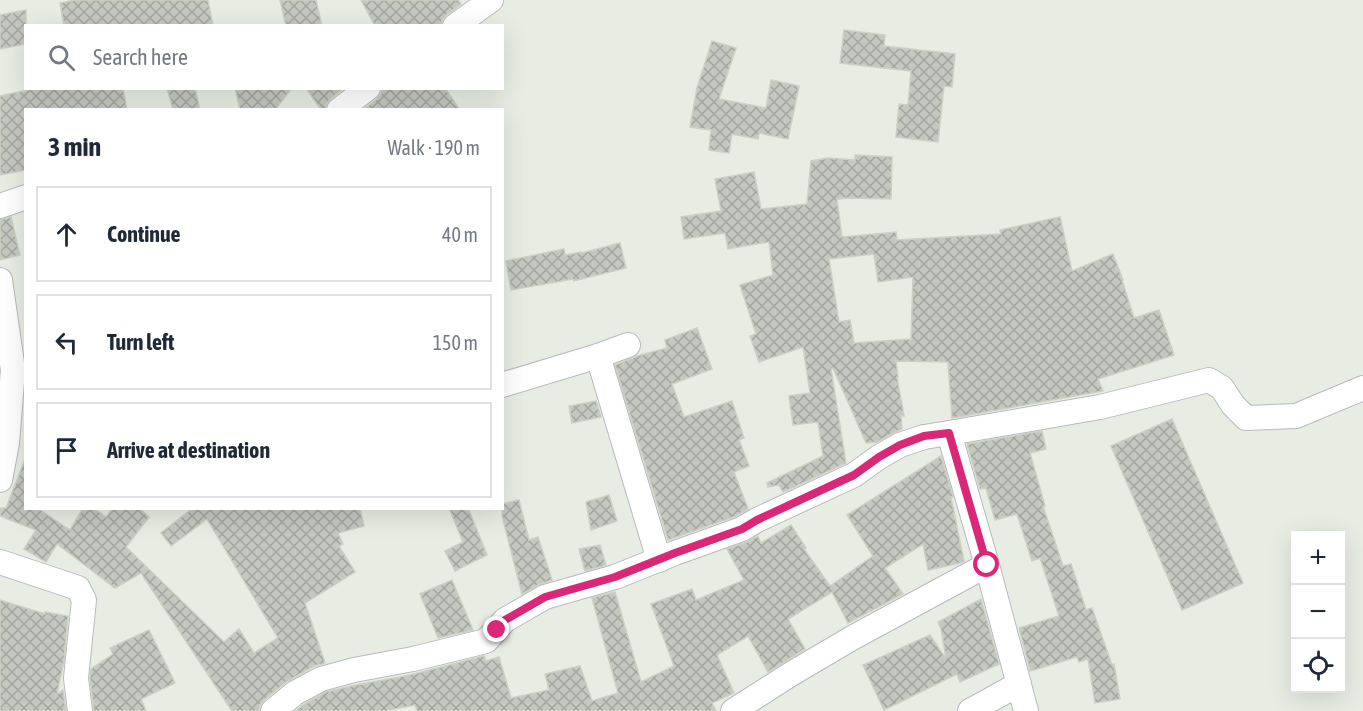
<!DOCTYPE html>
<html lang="en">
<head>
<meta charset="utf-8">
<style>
	body { margin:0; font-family:"Asap Condensed",sans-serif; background:#f6f6f7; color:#1f2937 }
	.controls { position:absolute; right:18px; bottom:18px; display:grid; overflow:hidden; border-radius:0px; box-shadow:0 6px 24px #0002 }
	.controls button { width:54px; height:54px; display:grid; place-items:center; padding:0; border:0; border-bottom:2px solid #e0e1e3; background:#fff; color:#1f2937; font:30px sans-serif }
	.stop { position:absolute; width:18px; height:18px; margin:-14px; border:4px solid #db2777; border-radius:50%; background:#fff }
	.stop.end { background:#db2777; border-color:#fff; box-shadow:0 2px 6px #0008 }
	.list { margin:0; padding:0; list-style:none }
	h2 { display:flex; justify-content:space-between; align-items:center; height:78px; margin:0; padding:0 24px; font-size:26px }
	h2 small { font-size:20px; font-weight:400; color:#747a83 }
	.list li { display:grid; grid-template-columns:39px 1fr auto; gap:18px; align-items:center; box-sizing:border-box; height:96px; margin:0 12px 12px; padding:0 12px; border:2px solid #e0e1e3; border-radius:0px }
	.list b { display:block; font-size:22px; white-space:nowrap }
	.list em { font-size:20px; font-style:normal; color:#747a83 }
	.icon { flex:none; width:33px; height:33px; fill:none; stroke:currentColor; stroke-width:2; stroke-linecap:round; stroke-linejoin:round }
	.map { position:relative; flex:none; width:1363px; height:711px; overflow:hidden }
	.search { position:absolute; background:#fff; box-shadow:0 6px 24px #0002; left:24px; top:24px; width:480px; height:66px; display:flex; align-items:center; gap:15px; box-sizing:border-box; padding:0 21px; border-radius:0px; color:#747a83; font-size:22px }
	.panel { position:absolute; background:#fff; box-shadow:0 6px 24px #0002; left:24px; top:108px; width:480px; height:402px; border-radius:0px }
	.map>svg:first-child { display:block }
	.building { fill:url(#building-cross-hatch); stroke:#cbd1c2; stroke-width:1.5; fill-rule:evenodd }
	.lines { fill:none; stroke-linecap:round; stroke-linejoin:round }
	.minor-casing { stroke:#bab8be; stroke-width:26 }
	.minor { stroke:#fff; stroke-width:24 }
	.route { stroke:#db2777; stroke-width:8 }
</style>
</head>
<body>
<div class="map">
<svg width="1363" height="711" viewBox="0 0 1363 711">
	<defs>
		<pattern id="building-cross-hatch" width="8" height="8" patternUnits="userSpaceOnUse" patternTransform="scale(1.5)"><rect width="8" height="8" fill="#c5c8c0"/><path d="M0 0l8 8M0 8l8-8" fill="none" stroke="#a3a5a0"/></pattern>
	</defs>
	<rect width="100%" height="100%" fill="#e8ede3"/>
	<g class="building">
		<path d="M75,0H208L213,26H64L60,3Z"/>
		<path d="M280,0H316L322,26H286Z"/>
		<path d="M361,0H458L461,4L446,15L442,20L441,26H375Z"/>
		<path d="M26,10V44L0,49V15Z"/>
		<path d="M844,30L885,35L884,46L955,54L952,87L944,86L938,142L896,137L899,104L908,105L911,71L840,63Z"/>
		<path d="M712,41L736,48L719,99L766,108L771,80L799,86L788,139L759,133L758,139L732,134L729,153L709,150L711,130L690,127L697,88Z"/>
		<path d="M36,88H123L127,110H26V170L0,175V96Z"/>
		<path d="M167,88H195L200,110H173Z"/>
		<path d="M235,88H292L275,110H240Z"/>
		<path d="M306,88H344L330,99L326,104L325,110H321Z"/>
		<path d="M382,88H445L460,110H363L377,99L381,94Z"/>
		<path d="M855,155L892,157L891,199L842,198V199H837L842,237L896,232L897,240L1001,234L1000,230L1060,217L1072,271L1113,254L1123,280H1122L1134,318L1159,310L1174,355L1098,379L1103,391L952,418L948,362L896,361L898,377H897L904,416H901L902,429L893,433L877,442L866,443L833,368L831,369L846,463L783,492L779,485L768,487L767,483L823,456L818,422L793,425L789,396L810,393L803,347L759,362L750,336L756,334L740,285L773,275L769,242L728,249L725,233L684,239L681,217L721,211L715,179L754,172L761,209L807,204L811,161L828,158L855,160ZM874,254L878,282L913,277L911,339L854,343L850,320L839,322L829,259Z"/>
		<path d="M11,217L20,255L0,260V220Z"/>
		<path d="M620,243L626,268L574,281L573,279L511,290L506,261L564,249L565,255L581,252L582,253Z"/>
		<path d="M697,328L712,369L672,384L684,417L732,401L744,438L739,440L749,466L734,472L748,509L736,516L668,540L615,365L637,356L667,348L665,340Z"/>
		<path d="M596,401L601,417L572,423L569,406Z"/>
		<path d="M1172,419L1243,583L1182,610L1111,446Z"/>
		<path d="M1042,431L1046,449L1030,453L1045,506H1043L1063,566L1071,564L1086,610L1092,608L1112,665L1114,664L1120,699L1095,703L1088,659L1079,662L1077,657L1030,671L1019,628L1059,616L1040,558L1032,561L1017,514L995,520L986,488L980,489L967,444Z"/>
		<path d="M941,456L953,497H951L964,561L960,563L928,570L923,544L885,568L903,594L848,623L832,592L788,619L805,649L768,672L748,636L717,655L734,693L712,703L716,711H417L415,705L384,711H296L303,705L326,692L351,686L410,675L484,656L486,661L499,657L511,698L549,690L545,674L580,666L592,701L618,693L592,598L615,592L641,682L674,666L651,604L692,589L696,600L744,580L727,549L747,542L758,536L761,543L791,525L806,548L804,549L830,586L873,556L847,515Z"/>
		<path d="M24,462L26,463V508H37L70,530L83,508H94L106,517L113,508H139L149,517L126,547L224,642L239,629L254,653L278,638L207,519L171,546L161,533L193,508H360L364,526L338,533L343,544L339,546L355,572L305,603L325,663L314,666L286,682L264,700L260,705L259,711H232L141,573L115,588L57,544L46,562L24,549L36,530L0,516V508H6Z"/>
		<path d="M609,495L617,521L591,530L586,502Z"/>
		<path d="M519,500L529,540L538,537L552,580L538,585L522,594L502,516V504Z"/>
		<path d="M449,508H468L487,555L455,571L445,551L463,542Z"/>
		<path d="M600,545L606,565L585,571L579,549Z"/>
		<path d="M452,580L473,630L438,638L420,594Z"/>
		<path d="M981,599L999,664L960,682L957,674L884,710L863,665L930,635L946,659L941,629L938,622Z"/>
		<path d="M0,600L45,614V612L68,616L64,660L57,694L63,690L66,711H0Z"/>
		<path d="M149,630L175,683L141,699L146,711H94L90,678L91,669L113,654L110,648Z"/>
	</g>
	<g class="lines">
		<g class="minor-casing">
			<g id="minor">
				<path d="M455,26L491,0"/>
				<path d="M339,110L368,88"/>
				<path d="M0,206L26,197"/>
				<path d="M0,280L13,370L7,443L0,480"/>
				<path d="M598,356L659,560"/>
				<path d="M502,385L598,356L628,345"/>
				<path d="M949,433L1100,407L1209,380L1222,388L1233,405L1246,418L1296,416L1363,388"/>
				<path d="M0,562L78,588L84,600L76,678L80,711"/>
				<path d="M273,711L295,693L321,679L354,670L413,659L486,641L505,620L545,597L615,577L675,553L742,529L757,520L854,475L879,457L900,445L924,437L949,433L987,565L1026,711"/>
				<path d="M733,711L791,674L852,638L987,565"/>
				<path d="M970,711L1019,684"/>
			</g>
		</g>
		<use href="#minor" class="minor"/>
	</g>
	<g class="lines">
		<path class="route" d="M497,630L505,620L545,597L615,577L675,553L742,529L757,520L854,475L879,457L900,445L924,436L949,433L987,565"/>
	</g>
</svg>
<div class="controls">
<button>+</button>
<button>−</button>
<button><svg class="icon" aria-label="locate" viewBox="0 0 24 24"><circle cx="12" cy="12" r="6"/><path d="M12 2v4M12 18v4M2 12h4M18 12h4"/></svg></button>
</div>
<div class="stop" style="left:987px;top:565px"></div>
<div class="stop end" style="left:497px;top:630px"></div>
<div class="search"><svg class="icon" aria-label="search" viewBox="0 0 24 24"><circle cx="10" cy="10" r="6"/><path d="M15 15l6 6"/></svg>Search here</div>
<section class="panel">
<h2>3 min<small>Walk · 190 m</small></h2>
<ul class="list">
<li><svg class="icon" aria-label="ahead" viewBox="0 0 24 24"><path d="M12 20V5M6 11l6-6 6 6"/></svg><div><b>Continue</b></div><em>40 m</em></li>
<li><svg class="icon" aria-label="left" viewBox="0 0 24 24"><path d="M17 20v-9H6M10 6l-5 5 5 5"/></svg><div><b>Turn left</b></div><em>150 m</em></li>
<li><svg class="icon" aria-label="arrive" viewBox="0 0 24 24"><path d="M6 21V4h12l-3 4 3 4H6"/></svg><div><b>Arrive at destination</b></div></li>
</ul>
</section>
</div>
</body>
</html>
